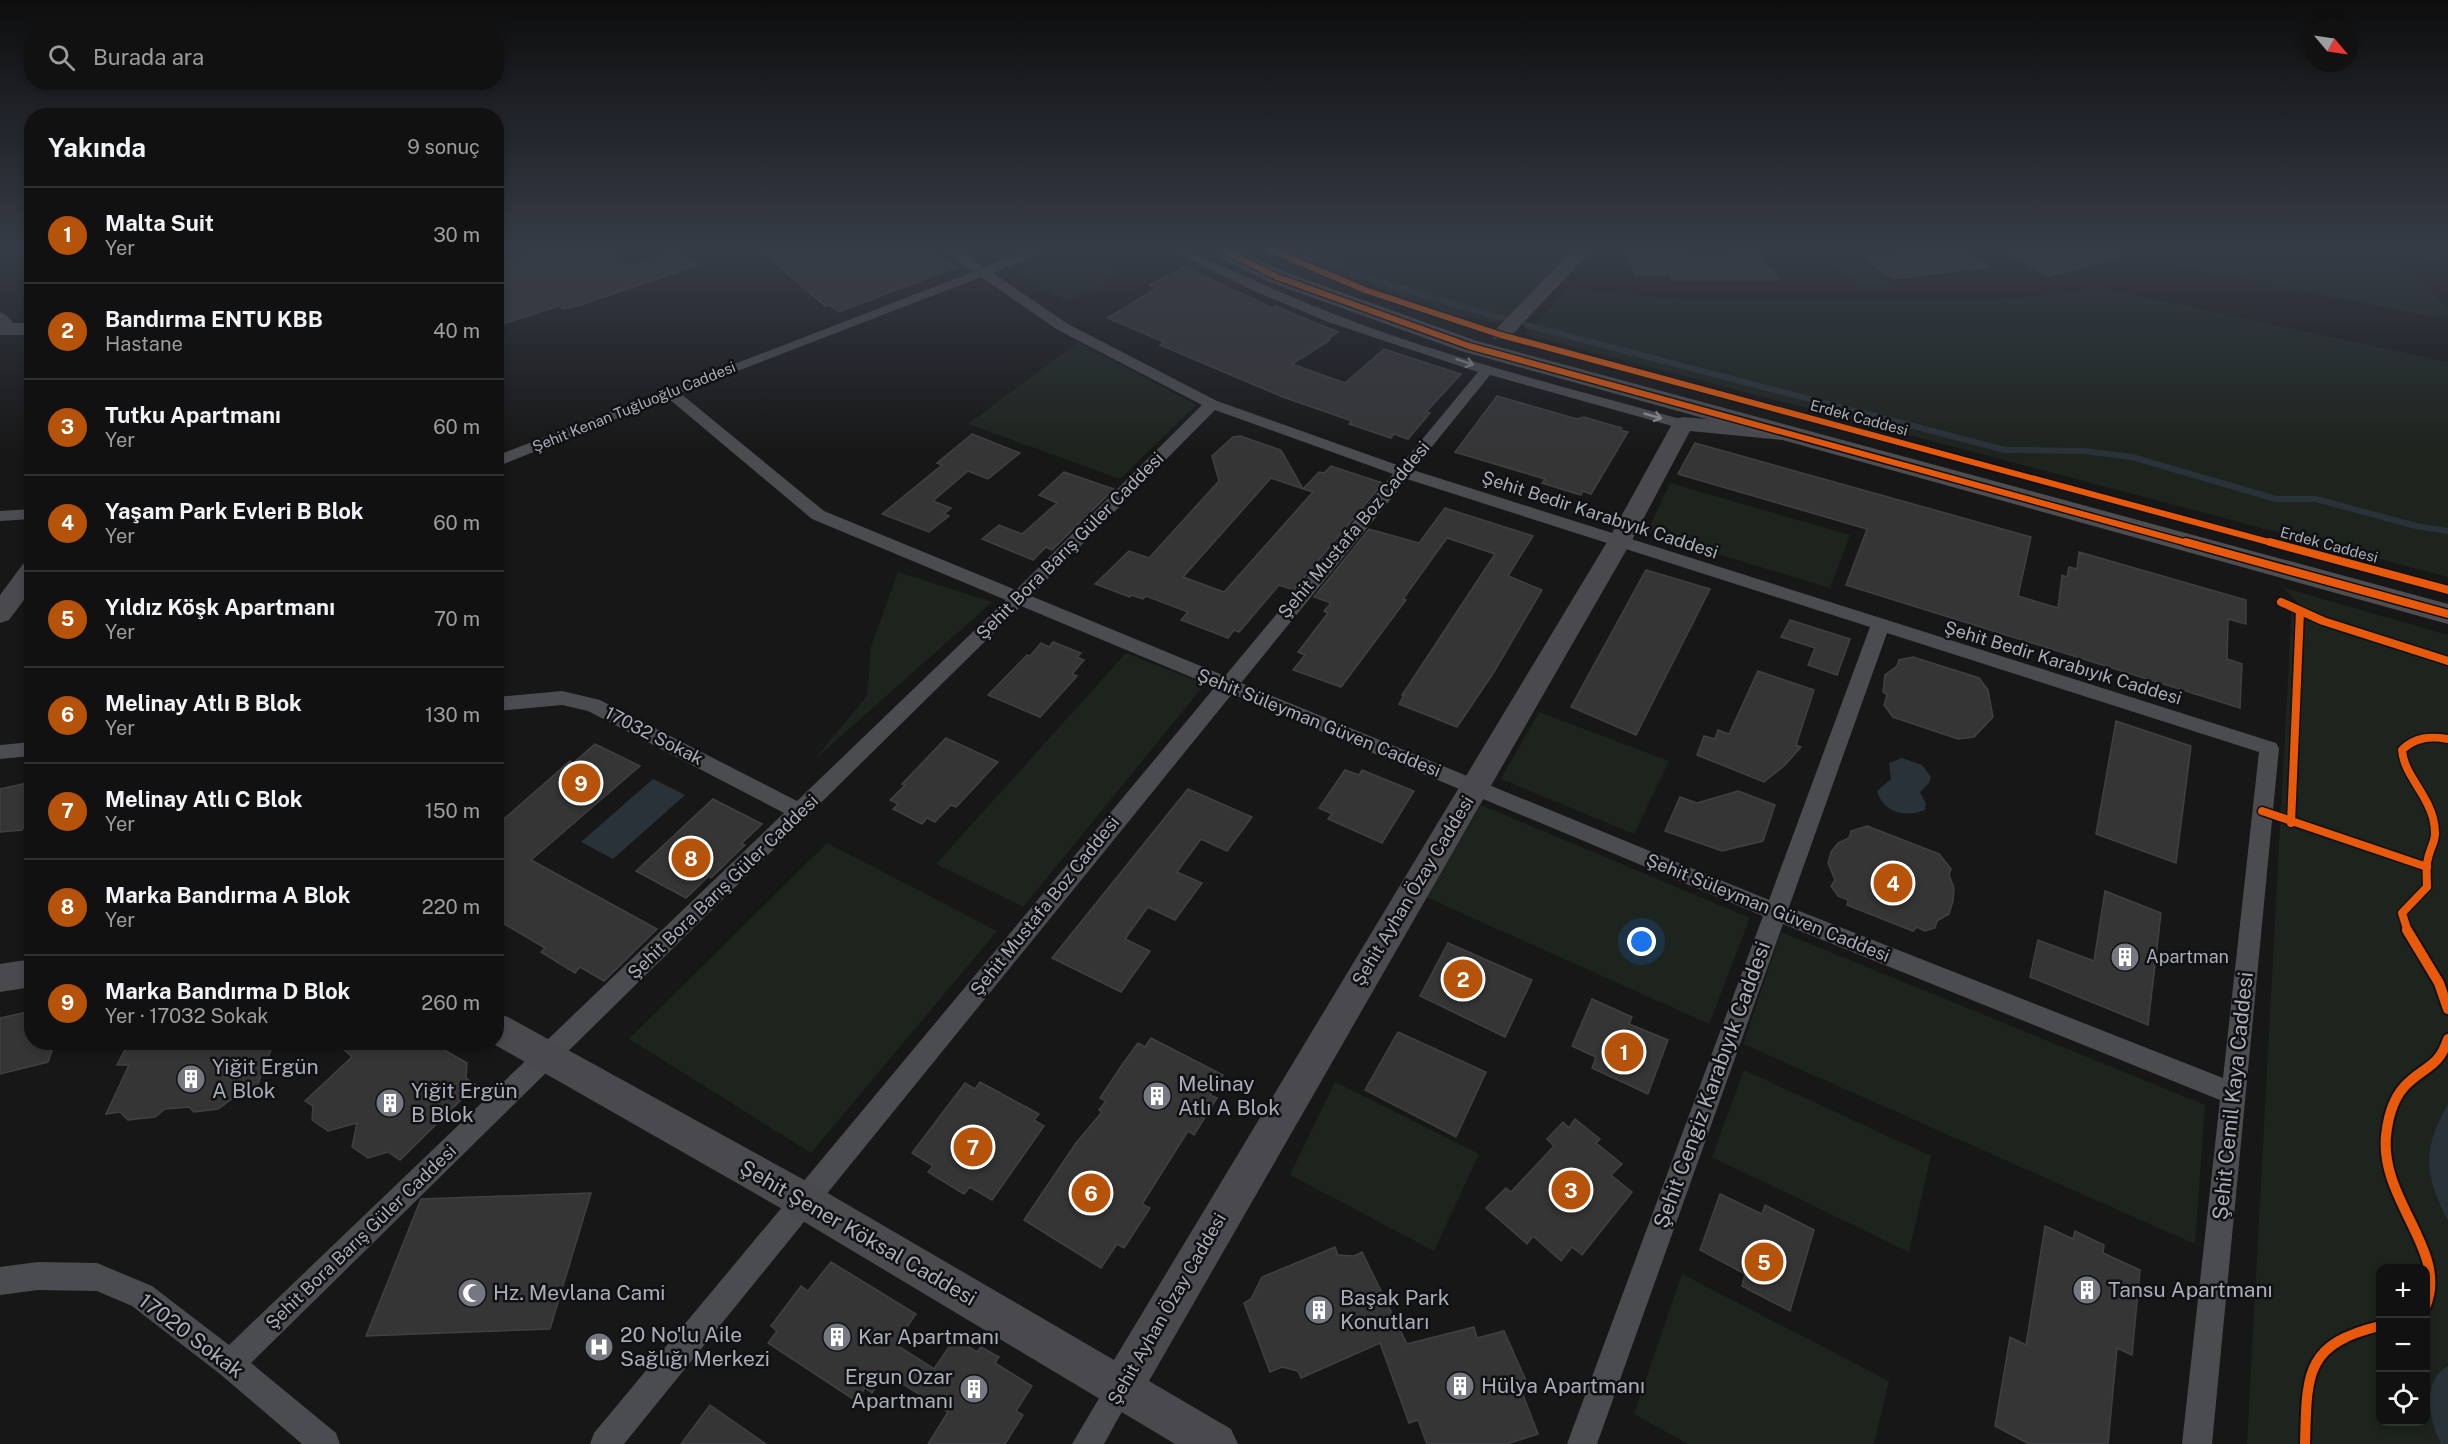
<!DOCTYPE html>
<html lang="tr">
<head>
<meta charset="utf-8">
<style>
	body { margin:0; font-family:"Public Sans",sans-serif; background:#1e1f1f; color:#f1f3f6 }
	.controls { position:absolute; right:18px; bottom:18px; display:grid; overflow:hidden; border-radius:12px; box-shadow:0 3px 9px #0003 }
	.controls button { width:54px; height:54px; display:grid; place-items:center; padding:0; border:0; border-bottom:2px solid #303131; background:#111; color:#f1f3f6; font:30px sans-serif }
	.compass { position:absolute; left:2304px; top:18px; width:54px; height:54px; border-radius:50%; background:#111; box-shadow:0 3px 9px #0003; rotate:119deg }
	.you { position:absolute; left:1642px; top:942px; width:21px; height:21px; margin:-15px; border:4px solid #fff; border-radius:50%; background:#1a73e8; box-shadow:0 0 0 9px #1a73e833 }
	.badge { display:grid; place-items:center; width:39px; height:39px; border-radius:50%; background:#b45309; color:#fff; font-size:20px; font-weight:700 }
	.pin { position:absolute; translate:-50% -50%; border:3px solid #fff; box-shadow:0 2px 6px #0006 }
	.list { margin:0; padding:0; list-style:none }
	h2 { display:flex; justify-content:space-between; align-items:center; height:78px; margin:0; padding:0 24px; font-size:26px }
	h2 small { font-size:20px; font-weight:400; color:#9c9d9f }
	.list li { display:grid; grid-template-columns:39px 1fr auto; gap:18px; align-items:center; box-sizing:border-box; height:96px; padding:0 24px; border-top:2px solid #303131 }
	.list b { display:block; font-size:22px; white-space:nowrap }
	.list p { margin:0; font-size:20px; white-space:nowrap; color:#9c9d9f }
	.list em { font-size:20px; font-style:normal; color:#9c9d9f }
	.icon { flex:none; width:33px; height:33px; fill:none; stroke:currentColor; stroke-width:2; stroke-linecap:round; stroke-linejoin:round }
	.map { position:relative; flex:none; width:2448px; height:1444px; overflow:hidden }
	.search { position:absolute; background:#111; box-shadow:0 3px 9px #0003; left:24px; top:24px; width:480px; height:66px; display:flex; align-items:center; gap:15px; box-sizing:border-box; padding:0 21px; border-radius:24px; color:#9c9d9f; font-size:22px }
	.panel { position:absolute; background:#111; box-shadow:0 3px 9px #0003; left:24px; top:108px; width:480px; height:942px; border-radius:24px }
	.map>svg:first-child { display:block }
	.green { fill:#1d241e; fill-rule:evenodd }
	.water { fill:#2a3239 }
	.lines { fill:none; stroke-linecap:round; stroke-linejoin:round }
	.stream { stroke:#2a3239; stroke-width:6 }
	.building { fill:#353536; stroke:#3f4043; stroke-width:1.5 }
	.street { fill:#4b4c50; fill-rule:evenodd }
	.secondary { fill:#4a4a4e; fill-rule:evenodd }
	.highway { fill:#4e4e51; fill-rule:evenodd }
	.cycleway-far2-casing { stroke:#111113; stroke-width:9 }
	.cycleway-far1-casing { stroke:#111113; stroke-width:11 }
	.cycleway-casing { stroke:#111113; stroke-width:14 }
	.cycleway-far2 { stroke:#e8590c; stroke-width:6 }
	.cycleway-far1 { stroke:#e8590c; stroke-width:8 }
	.cycleway { stroke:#e8590c; stroke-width:10 }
	.oneway { stroke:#8c9099 }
	.labels { text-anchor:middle; stroke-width:5; stroke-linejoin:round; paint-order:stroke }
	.far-street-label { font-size:15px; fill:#a8adb8; stroke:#111113 }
	.street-label { font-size:18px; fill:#a8adb8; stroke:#111113 }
	.poi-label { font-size:18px; fill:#a8adb8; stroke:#111113; text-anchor:start }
	.near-poi-label { font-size:21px; fill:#a8adb8; stroke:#111113; text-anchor:start }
	.near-street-label { font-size:21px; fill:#a8adb8; stroke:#111113 }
</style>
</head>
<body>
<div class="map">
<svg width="2448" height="1444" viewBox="0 0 2448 1444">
	<rect width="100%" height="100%" fill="#171717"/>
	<g class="green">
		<path d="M1059,250H1078L1121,271L1098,287L1065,301L1025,278L1018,269Z"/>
		<path d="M1281,250H1422L1431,254L1383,255L1379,259L1387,261C1450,260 1511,250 1573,250L1543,287L1500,323L1449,315L1339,275Z"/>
		<path d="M1818,250H1848L1896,287H1862Z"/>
		<path d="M2218,250H2323L2409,267L2448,309V320L2178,266L2181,262Z"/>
		<path d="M2377,250H2448V264Z"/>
		<path d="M1569,287C1670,304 1772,301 1874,300C1949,300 2024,303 2097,287L2448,362V577L1525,334Z"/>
		<path d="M1078,342L1196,405L1120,479L968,424Z"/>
		<path d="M1670,483L1850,535L1830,588L1658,536L1649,528Z"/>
		<path d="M898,572L992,602L814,760L867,696L871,647Z"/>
		<path d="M2282,587L2448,635V655L2409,643L2448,656V1444H2247L2292,604L2301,606ZM2380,1268H2426V1422H2380Z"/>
		<path d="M1126,653L1205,684L1023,907L936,864Z"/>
		<path d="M1539,712L1669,761L1634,834L1501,779Z"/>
		<path d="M1481,805L1750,918L1709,1024L1426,897Z"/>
		<path d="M827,843L997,931L811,1153L629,1039Z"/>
		<path d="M1781,932L2205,1105L2195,1244L1743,1044Z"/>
		<path d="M1744,1070L1931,1156L1909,1252L1712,1157Z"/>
		<path d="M1335,1082L1479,1154L1434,1251L1290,1175Z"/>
		<path d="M1682,1274L1889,1381L1874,1444H1688L1634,1414Z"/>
	</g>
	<g class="water">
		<path d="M1902,758L1922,765L1931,777L1929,783L1920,792L1926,804L1925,810C1906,818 1883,813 1877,791L1891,779L1889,763Z"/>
		<path d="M653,779L685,795L613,859L581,842Z"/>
		<path d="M2448,1104V1221C2424,1174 2422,1150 2448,1104Z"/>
		<path d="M2448,1366V1444H2441C2430,1421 2420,1382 2448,1366Z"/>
	</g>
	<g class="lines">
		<g class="stream">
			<path d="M1297,250L1373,280L1505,319"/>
			<path d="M1526,325L2005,450L2084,451L2132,457L2276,499H2316L2416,526L2448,531"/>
		</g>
	</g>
	<g class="building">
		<path d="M544,250H611L629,266L675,251L698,265L575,307L563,309L559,306L496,326V265Z"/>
		<path d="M760,250H930L956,267L839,312L829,305L825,306Z"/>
		<path d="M1624,250H1649L1651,254L1757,253L1779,280H1673L1669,275H1636Z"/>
		<path d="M1918,250H1965L1989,267L1892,279L1865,257Z"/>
		<path d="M2001,250H2120L2121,257L2048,276Z"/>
		<path d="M1185,267L1272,308L1275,306L1338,332L1328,339L1330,340L1292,364L1345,383L1384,349L1461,374L1426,412L1430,413L1408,439L1394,434L1391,438L1349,424L1352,421L1283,397L1160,345L1164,342L1107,318L1156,289L1149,285Z"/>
		<path d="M1497,396L1577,419L1584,417L1622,428L1620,430L1628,432L1591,494L1583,491L1581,495L1542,483L1545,479L1538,477L1455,452Z"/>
		<path d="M972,434L1020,453L988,479L968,471L933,501L951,508L944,514L949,516L929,532L882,514L942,465L937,463Z"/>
		<path d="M1240,436L1281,450L1303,489L1271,478L1183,577L1224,592L1313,492L1303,489L1319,472L1324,473L1331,466L1383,483L1294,590L1279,585L1239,632L1234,630L1228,638L1181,620L1188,612L1146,596L1143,599L1131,595L1130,597L1095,584L1129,551L1149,558L1219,481L1212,456L1233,437Z"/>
		<path d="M1695,443L2031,537L2018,596L2058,608L2062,575L2067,577L2069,567L2077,569L2079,552L2246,600V624L2228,619L2227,659L2242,664L2240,708L1846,585L1867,529L1678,474Z"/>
		<path d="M1064,472L1114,489L1052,550L1046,547L1033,560L982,539L999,525L1022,534L1057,503L1039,495Z"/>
		<path d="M1445,508L1533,536L1508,576L1542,590L1494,672L1457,727L1399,704L1404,695H1402L1495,554L1447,538L1403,599L1406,600L1341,687L1293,670L1305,655L1298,652L1328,613L1324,611L1331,603L1314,597L1369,529L1419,543Z"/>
		<path d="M1646,570L1710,589L1636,735L1571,707Z"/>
		<path d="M1790,620L1850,639L1837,675L1808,665L1815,648L1781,637Z"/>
		<path d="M1053,642L1081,653L1077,657L1084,660L1072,674L1077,676L1040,717L988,695L1027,655L1030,656L1041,643L1049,647Z"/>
		<path d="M1913,657L1979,678L1988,690L1993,717L1974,737L1958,739L1893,717L1884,705L1887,695L1883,692L1885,675L1897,666L1899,660Z"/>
		<path d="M1758,671L1814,690L1796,745L1801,747L1785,765L1764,782L1697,755L1704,736L1715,739L1718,730L1729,734Z"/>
		<path d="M2116,721L2191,746L2176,863L2096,834Z"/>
		<path d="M946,738L998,762L956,807L951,805L935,822L927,818L922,824L893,809L898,804L890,800L905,785L902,784Z"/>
		<path d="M595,744L640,766L531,860L657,929L604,981L580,967L575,973L541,952L545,948L496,919V826L570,761L573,763Z"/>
		<path d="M1345,770L1359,775L1362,770L1414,791L1382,843L1328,819L1332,814L1319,808Z"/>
		<path d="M32,782V825H24L22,830L0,832V789Z"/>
		<path d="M1188,789L1252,817L1227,851L1201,839L1177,872L1202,883L1175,920L1148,907L1125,939L1150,951L1121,992L1052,958Z"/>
		<path d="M1738,791L1775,805L1763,841L1722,851L1665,831L1680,797L1697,803Z"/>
		<path d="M713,799L762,824L741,844L745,845L711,878L709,876L686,898L636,871Z"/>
		<path d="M1867,826L1939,854L1951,869L1949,875L1954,888L1953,901L1949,914L1937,921L1935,928L1925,931L1917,927L1913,931L1847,905L1848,900L1838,896L1831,886L1835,880L1828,863L1831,852L1838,843L1849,838L1851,831Z"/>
		<path d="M2105,891L2161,913L2148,1025L2030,977L2038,940L2094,961Z"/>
		<path d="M1448,943L1532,980L1505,1037L1420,996Z"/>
		<path d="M1592,999L1632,1017L1629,1024L1668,1040L1648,1094L1592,1068L1596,1057L1572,1046Z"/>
		<path d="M32,1011V1042H55L48,1062L0,1074V1018Z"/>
		<path d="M1398,1032L1486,1072L1456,1137L1365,1090Z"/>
		<path d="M1151,1038L1223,1075L1210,1095L1217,1098L1194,1135L1188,1131L1142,1204L1150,1208L1124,1248L1117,1244L1101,1268L1024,1220L1076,1143L1102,1112L1099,1110L1106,1101L1100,1098L1122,1065L1138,1043L1145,1047Z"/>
		<path d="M129,1042H274L254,1094L236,1096L218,1109L194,1112L189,1107L165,1109L155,1117L128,1120L120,1112L106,1114L129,1065H117Z"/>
		<path d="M336,1042H430L467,1063L466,1078L476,1085L400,1160L388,1152L368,1158L352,1147L357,1123L328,1131L312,1120L313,1106L305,1101L352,1057Z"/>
		<path d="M980,1082L1039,1114L1034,1120L1044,1126L992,1200L970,1187L964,1194L928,1172L933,1166L912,1153L965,1083L975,1089Z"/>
		<path d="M1575,1119L1600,1139L1596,1143L1622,1164L1611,1175L1632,1192L1582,1255L1572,1247L1561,1261L1533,1236L1527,1244L1486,1208L1506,1188L1511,1192L1554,1146L1547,1139L1563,1122L1569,1128Z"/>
		<path d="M591,1193L550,1329L366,1336L421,1199Z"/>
		<path d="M1720,1194L1762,1214L1765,1205L1814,1230L1790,1311L1742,1286L1745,1274L1700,1250Z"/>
		<path d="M2045,1226L2073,1239L2075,1231L2104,1245L2103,1253L2140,1270L2132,1355L2117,1348L2108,1444H2029L1995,1426L2010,1337L2026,1345Z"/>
		<path d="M1335,1247L1338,1255L1354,1256L1362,1252L1407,1344L1474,1327L1477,1338L1504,1331L1528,1385L1520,1387L1538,1434L1507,1444H1427L1418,1420L1409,1423L1380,1343L1301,1378L1298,1371L1282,1367L1270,1372L1244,1303L1251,1299L1262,1277Z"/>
		<path d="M831,1262L916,1314L895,1344L934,1369L955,1338L977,1352L981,1347L999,1357L995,1363L1032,1386L1016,1411L1023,1415L1005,1444H928L948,1412L885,1373L872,1393L865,1388L856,1401L768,1343L777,1331L771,1326L801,1286L808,1291Z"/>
		<path d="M710,1405L766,1444H681Z"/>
	</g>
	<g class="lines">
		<g class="street">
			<path d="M944,250H958L984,267L1030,250H1047L993,273L1068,324L1217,401L1400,466L1478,372L1328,322L1252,290L1170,250H1186C1253,280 1318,310 1388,334C1487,368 1587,393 1688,421L1691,424L1683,429L1490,375L1413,470L2276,743L2279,748L2212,1444H2182L2220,1100L1783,924L1597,1444H1567L1763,916L1232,694L624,1444H590L594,1433L1215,687L1021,606L251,1363L336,1433L340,1444H302L220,1374L132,1306L97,1291L38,1290L0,1295V1267L38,1262L97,1263L152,1286L229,1345L784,813L588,711L562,705L496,711V697L562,691L600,700L797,801L1006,600L812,519L668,398L496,467V456L973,272ZM981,277L1058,330L1202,405L1016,590L824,511L680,393ZM1215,410L1393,474L1225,676L1031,596ZM1407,479L1870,627L1769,900L1241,683ZM1887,633L2259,752L2223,1078L1789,907Z"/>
			<path d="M0,312C7,314 18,326 15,332H5L0,325Z"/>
			<path d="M32,509V519L0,521V511Z"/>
			<path d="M32,742V756L0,759V745Z"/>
			<path d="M1121,1374L1131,1378L1135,1388L1104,1444H1072L1111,1378Z"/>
		</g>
		<g class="secondary">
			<path d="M1573,250H1592L1508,339H1494L1491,335L1494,331Z"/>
			<rect x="0" y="323" width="32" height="12"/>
			<path d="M1683,417L1783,426L1791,428L1794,433L1791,438L1783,440L1690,431L1631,542L1149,1381L1231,1429L1238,1444H1175L791,1214L490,1042H496V1013L508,1017L819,1188L1114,1360L1607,542L1672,424L1675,419Z"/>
			<path d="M32,562V589L9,620L0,623V595L23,564Z"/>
			<path d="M32,959V987L0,992V964Z"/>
		</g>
		<path class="highway" d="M1212,250H1240L1285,272L1477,341L2448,604V624L1461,351L1269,282L1215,255Z"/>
		<g class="cycleway-far2-casing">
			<g id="cycleway-far2">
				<path d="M1223,250L1277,277L1469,346L2191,544"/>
				<path d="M1271,250L1365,290L1501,335L2276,544"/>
			</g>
		</g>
		<g class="cycleway-far1-casing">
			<g id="cycleway-far1">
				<path d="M2186,542L2448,614"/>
				<path d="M2270,542L2448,590"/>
				<path d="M2281,602L2323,621L2448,661"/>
				<path d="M2262,811L2427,867"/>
				<path d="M2291,823L2300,611"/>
				<path d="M2408,932L2402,913L2427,887C2427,879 2426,871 2427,863C2430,843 2439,843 2433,818C2427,793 2404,775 2402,750C2415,737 2430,736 2448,739"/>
			</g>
		</g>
		<g class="cycleway-casing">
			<g id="cycleway">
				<path d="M2407,930L2439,983L2448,1009"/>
				<path d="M2426,1305C2448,1251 2380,1200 2386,1136C2388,1116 2394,1095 2409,1082C2428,1065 2439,1066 2448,1039"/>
				<path d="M2305,1444C2307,1375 2304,1344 2380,1326"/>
			</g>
		</g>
		<use href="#cycleway-far2" class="cycleway-far2"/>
		<use href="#cycleway-far1" class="cycleway-far1"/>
		<use href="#cycleway" class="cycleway"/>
	</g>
	<defs><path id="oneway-shaft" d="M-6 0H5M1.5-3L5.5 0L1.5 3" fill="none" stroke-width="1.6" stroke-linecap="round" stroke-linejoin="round" transform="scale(1.5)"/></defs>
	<g class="oneway">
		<use href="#oneway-shaft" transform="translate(1465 362) rotate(18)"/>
		<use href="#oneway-shaft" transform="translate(1653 416) rotate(16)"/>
	</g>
	<linearGradient id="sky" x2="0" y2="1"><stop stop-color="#0d0d0d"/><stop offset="0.55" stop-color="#363c47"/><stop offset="1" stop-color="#363c47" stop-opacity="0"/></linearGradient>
	<rect width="2448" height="452" fill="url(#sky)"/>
	<defs>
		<g id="building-disc" transform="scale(1.5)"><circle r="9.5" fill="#757880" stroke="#111113"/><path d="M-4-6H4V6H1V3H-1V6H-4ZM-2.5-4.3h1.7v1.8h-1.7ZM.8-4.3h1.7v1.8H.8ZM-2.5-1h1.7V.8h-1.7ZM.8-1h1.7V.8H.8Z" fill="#fff"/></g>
		<g id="mosque-disc" transform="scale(1.5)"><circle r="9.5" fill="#757880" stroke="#111113"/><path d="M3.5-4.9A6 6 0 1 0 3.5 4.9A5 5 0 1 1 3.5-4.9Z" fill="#fff"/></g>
		<g id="hospital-disc" transform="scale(1.5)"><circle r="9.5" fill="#757880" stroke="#111113"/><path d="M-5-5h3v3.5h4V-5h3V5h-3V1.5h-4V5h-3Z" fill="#fff"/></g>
	</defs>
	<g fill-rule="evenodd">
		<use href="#building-disc" x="2125" y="957"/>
		<use href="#building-disc" x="191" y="1079"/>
		<use href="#building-disc" x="1157" y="1096"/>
		<use href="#building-disc" x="390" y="1103"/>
		<use href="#building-disc" x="2087" y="1290"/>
		<use href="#mosque-disc" x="472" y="1293"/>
		<use href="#building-disc" x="1319" y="1310"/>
		<use href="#building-disc" x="837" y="1337"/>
		<use href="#hospital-disc" x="599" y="1347"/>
		<use href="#building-disc" x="1460" y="1386"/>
		<use href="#building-disc" x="974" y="1389"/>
	</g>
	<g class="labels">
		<g class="far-street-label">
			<text transform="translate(634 407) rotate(-22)" y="5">Şehit Kenan Tuğluoğlu Caddesi</text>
			<text transform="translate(1859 418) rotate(15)" y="5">Erdek Caddesi</text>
			<text transform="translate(2329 545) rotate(15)" y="5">Erdek Caddesi</text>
		</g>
		<g class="street-label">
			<text transform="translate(1600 515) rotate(18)" y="6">Şehit Bedir Karabıyık Caddesi</text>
			<text transform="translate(1354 530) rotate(-50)" y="6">Şehit Mustafa Boz Caddesi</text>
			<text transform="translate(1070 546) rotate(-45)" y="6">Şehit Bora Barış Güler Caddesi</text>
			<text transform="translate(2063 663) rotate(17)" y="6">Şehit Bedir Karabıyık Caddesi</text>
			<text transform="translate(1319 723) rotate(22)" y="6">Şehit Süleyman Güven Caddesi</text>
			<text transform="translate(654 736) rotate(27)" y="6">17032 Sokak</text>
			<text transform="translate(723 887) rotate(-44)" y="6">Şehit Bora Barış Güler Caddesi</text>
			<text transform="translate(1413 891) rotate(-59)" y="6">Şehit Ayhan Özay Caddesi</text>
			<text transform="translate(1045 906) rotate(-51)" y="6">Şehit Mustafa Boz Caddesi</text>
			<text transform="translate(1768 908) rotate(22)" y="6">Şehit Süleyman Güven Caddesi</text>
			<text transform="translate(361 1237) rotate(-44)" y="6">Şehit Bora Barış Güler Caddesi</text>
			<text transform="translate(1167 1309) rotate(-60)" y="6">Şehit Ayhan Özay Caddesi</text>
		</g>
		<g class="poi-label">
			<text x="2146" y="963">Apartman</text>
		</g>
		<g class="near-poi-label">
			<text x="212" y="1074">Yiğit Ergün<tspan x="212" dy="24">A Blok</tspan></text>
			<text x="1178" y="1091">Melinay<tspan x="1178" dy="24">Atlı A Blok</tspan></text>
			<text x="411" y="1098">Yiğit Ergün<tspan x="411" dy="24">B Blok</tspan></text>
			<text x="2108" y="1297">Tansu Apartmanı</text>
			<text x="493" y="1300">Hz. Mevlana Cami</text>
			<text x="1340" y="1305">Başak Park<tspan x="1340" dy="24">Konutları</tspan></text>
			<text x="620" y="1342">20 No'lu Aile<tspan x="620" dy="24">Sağlığı Merkezi</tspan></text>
			<text x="858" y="1344">Kar Apartmanı</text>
			<text x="953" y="1384" text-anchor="end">Ergun Ozar<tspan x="953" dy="24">Apartmanı</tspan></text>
			<text x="1481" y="1393">Hülya Apartmanı</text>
		</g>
		<g class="near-street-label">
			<text transform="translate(1712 1085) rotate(-70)" y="7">Şehit Cengiz Karabıyık Caddesi</text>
			<text transform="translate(2233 1096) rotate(-84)" y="7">Şehit Cemil Kaya Caddesi</text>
			<text transform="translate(858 1233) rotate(30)" y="7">Şehit Şener Köksal Caddesi</text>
			<text transform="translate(191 1336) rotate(37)" y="7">17020 Sokak</text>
		</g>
	</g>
</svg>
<div class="controls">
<button>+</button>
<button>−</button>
<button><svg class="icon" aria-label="locate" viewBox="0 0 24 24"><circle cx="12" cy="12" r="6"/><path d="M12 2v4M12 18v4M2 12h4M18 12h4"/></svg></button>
</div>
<svg class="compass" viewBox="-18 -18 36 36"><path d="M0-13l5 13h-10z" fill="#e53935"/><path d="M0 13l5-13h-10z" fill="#9c9d9f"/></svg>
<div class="you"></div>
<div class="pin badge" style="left:1624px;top:1052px">1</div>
<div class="pin badge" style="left:1463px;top:979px">2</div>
<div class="pin badge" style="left:1571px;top:1190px">3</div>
<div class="pin badge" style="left:1893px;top:883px">4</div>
<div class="pin badge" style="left:1764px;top:1262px">5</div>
<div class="pin badge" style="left:1091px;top:1193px">6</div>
<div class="pin badge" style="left:973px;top:1147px">7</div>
<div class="pin badge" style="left:691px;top:858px">8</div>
<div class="pin badge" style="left:581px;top:783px">9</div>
<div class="search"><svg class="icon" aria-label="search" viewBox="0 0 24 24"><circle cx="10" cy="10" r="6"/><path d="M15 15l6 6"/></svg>Burada ara</div>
<section class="panel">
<h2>Yakında<small>9 sonuç</small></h2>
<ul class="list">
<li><span class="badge">1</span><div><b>Malta Suit</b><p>Yer</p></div><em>30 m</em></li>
<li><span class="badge">2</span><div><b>Bandırma ENTU KBB</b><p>Hastane</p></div><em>40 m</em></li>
<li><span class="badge">3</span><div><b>Tutku Apartmanı</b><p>Yer</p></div><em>60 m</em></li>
<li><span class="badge">4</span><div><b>Yaşam Park Evleri B Blok</b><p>Yer</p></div><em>60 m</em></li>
<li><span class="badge">5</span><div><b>Yıldız Köşk Apartmanı</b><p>Yer</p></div><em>70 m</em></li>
<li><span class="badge">6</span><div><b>Melinay Atlı B Blok</b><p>Yer</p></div><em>130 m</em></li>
<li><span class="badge">7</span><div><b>Melinay Atlı C Blok</b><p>Yer</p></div><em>150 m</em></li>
<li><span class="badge">8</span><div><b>Marka Bandırma A Blok</b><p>Yer</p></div><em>220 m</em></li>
<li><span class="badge">9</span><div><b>Marka Bandırma D Blok</b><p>Yer · 17032 Sokak</p></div><em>260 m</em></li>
</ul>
</section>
</div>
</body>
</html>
